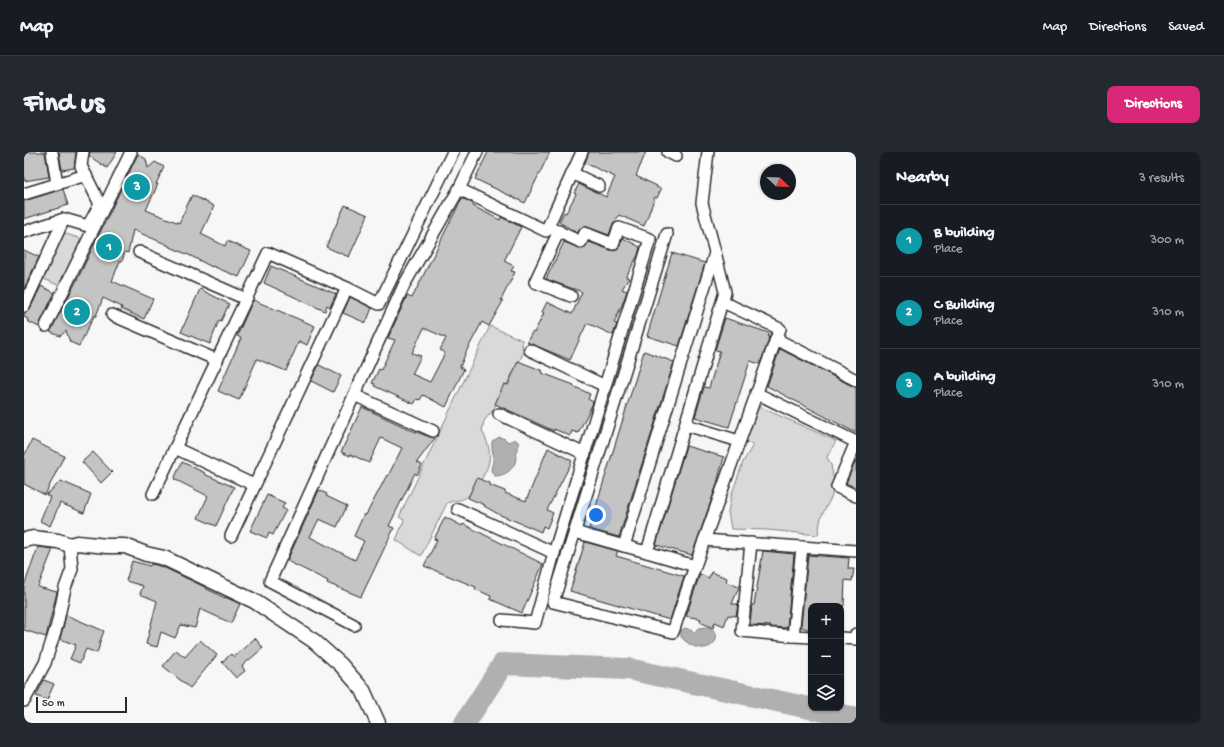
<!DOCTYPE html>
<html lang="en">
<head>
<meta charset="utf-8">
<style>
	body { margin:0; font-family:"Gochi Hand",sans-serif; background:#242831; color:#f1f3f6 }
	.controls { position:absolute; right:12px; bottom:12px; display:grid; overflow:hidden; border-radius:8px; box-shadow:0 1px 3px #0004 }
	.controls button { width:36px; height:36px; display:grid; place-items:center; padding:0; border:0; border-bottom:1px solid #363941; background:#171b24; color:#f1f3f6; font:20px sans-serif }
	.compass { position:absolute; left:736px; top:12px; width:36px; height:36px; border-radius:50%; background:#171b24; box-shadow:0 1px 3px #0004; rotate:113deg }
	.scale { position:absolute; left:12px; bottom:10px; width:91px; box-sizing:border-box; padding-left:4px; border:2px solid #2b2b2b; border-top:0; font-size:11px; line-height:14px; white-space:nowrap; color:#2b2b2b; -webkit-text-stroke:3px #fff; paint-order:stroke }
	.you { position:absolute; left:572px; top:363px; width:14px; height:14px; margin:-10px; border:3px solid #fff; border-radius:50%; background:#1a73e8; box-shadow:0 0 0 6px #1a73e833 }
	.badge { display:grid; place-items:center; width:26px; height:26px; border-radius:50%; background:#db2777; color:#fff; font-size:13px; font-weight:700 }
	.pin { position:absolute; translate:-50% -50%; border:2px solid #fff; box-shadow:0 1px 4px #0006 }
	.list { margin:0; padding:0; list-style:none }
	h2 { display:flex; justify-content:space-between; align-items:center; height:52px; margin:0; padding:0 16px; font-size:17px }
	h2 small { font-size:13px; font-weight:400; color:#9ea1a6 }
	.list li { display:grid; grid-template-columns:26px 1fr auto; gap:12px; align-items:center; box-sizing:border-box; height:72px; padding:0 16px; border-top:1px solid #363941 }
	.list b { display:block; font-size:15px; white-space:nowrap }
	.list p { margin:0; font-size:13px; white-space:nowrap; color:#9ea1a6 }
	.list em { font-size:13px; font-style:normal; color:#9ea1a6 }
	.icon { flex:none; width:22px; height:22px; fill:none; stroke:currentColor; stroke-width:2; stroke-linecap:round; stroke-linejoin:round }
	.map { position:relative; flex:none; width:832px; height:571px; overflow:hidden; border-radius:8px }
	header { display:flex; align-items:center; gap:24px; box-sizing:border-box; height:56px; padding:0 20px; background:#171b24; border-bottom:1px solid #363941 }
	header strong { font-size:19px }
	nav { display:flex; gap:22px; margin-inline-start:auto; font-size:14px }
	.intro { display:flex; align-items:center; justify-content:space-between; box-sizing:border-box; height:96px; padding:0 24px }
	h1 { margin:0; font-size:28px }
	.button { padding:10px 18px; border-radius:8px; background:#db2777; color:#fff; font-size:14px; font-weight:700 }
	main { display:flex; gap:24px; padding:0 24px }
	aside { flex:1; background:#171b24; border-radius:8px; box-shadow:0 1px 3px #0004 }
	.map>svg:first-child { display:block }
	.green { fill:#d9d9d9; stroke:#828282 }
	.water { fill:#b0b0b0; stroke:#7b7b7b }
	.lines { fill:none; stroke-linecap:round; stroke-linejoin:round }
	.river { stroke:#b0b0b0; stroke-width:22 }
	.building { fill:#c4c4c4; stroke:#2b2b2b; fill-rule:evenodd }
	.minor-casing { stroke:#2b2b2b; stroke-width:14 }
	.tertiary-casing { stroke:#2b2b2b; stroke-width:17 }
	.minor { stroke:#fff; stroke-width:11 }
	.tertiary { stroke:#fff; stroke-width:14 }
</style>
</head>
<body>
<header>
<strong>Map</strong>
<nav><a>Map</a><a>Directions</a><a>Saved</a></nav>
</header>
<div class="intro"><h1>Find us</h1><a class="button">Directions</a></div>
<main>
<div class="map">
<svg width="832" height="571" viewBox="0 0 832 571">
	<rect width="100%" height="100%" fill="#f7f7f7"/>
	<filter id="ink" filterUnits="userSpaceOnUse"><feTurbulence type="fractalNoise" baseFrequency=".025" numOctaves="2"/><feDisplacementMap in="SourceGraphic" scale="8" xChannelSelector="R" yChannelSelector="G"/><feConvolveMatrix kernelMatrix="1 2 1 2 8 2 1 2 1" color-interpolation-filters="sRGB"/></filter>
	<g filter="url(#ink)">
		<g class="green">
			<path d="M39,81L58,87L36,134L20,127Z"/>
			<path d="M466,174L498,188L499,202L469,258L460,269L458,279C463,288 467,299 465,309C464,319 450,341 441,346C438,348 428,349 423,351L397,404L372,388L380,368L375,365Z"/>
			<path d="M734,254L812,289L803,305L807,313L810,329L808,344L797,365L794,383L744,378L707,377L704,360L707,344L719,310L729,293L720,289Z"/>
		</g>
		<g class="water">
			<path d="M475,285L481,287L484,290L491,287L495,291C495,295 493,296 492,300C491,301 492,306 492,306C491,317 481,324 471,324L467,319C467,315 469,312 469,308C470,302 467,297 468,290Z"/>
			<path d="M684,475C705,482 683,512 657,485V479L661,476L671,480L674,476Z"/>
		</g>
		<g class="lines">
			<path class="river" d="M441,571L479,512L604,517L832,566"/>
		</g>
		<g class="building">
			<path d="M0,0H21L25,25L0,29Z"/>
			<path d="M35,0H52L50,16L38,18Z"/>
			<path d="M66,0H93L83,16L65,4Z"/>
			<path d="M464,0H526L501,51L451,27Z"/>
			<path d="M565,0H622L612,24L633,34L632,35L637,37L633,46L631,45L620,74L595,63L588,74L585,83L560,74L557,76L553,81L535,70L540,60L542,61L552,42L550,41L555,32L582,45L591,25L561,11Z"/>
			<path d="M114,2L122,7L124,16L131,10L140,15L132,32H134L122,58L155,71L168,43L190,54L177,82L201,94L203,89L227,99L215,125L188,114V115L167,104L144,94V93L109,78L104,101L101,100L98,109H96L88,129L129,147L120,167L97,157L98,155L79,146L72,164H70L55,194L46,190L42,179L36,184L26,180L53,128Z"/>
			<path d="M39,37L44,53L0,67V49Z"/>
			<path d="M438,46L450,52L449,54L476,68L477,65L497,75L480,109L490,114L487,119L491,120L477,148L479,149L465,174L458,170L442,200L436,215L440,217L422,255L399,243L396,248L393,247L390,252L350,234L351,232L348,231L355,217L357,218L371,188L364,186L383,144L388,146ZM400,176L422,186L416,198L421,201L406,230L388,222L397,204L388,201Z"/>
			<path d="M321,53L344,63L325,105L302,95Z"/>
			<path d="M599,86L616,95L614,103L602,125L605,126L598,137L603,139L598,153L590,171L593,172L589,183L563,171L546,208L503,190L508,180L510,181L520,161L518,160L523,150L548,162L558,140L522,127L540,90L557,97L561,95L565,90L590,99L595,95Z"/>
			<path d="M0,98L15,105L0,137Z"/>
			<path d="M648,101L681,111L655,194L623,184Z"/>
			<path d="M247,114L312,142L306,155L303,153L301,159L240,131Z"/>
			<path d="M17,134L31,141L16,171L15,175L3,169L4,167L0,165V162L6,157Z"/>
			<path d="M176,137L205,152L197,169L195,168L186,192L157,180Z"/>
			<path d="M326,145L348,156L342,171L319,161Z"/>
			<path d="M229,148L291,174L283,193L275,189L262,219L233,207L215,248L194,239L217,186L213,184Z"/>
			<path d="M701,166L745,181L744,190L736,212L726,209L705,275L671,265L680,235L685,236L696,199L691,198Z"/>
			<path d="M756,197L832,236V281L743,234Z"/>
			<path d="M620,199L650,210L595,385L565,377Z"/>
			<path d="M494,209L519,219L518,221L550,233L549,234L566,242L564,247L569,250L568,253L554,281L548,279L546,284L530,277V279L471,252L480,232L484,233Z"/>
			<path d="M295,213L317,224L309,240L287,229Z"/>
			<path d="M338,255L387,278L406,285L411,286L393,310L398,313L393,323L391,321L365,374L370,376L337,445L303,431L304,429L263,409L295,338L303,342L302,344L323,354L313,375L295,367L286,385L331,408L340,389L330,384L340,362L342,363L363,323L364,324L378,296L357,286L345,311L326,302V304L317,300Z"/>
			<path d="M8,288L40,304L21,343L0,332V304Z"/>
			<path d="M662,294L700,305L692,335L668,403L632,393Z"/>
			<path d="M524,296L548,309L523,358L529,361L523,376L519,374L517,380L501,373L476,363L460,354L461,353L444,346L453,326L465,331V333L481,339V341L502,349Z"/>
			<path d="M69,300L88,320L77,331L58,310Z"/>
			<path d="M832,308V336L822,331Z"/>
			<path d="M158,310L181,321L180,322L210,335L192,374L174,366L184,344L150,327Z"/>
			<path d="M37,329L67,342L60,361L36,351L26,374L16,369L26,345L22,343Z"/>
			<path d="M243,343L261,351L258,356L262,358L249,383L245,381L243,386L226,379Z"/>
			<path d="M421,365L438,374L439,372L519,412L498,461L466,447L467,444L451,437L452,435L400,414L413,388L410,387Z"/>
			<path d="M561,390L594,399L592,404L660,424L646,468L546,439Z"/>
			<path d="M14,395L29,397L14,435L33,440L22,485L0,478V434Z"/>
			<path d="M739,399L770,402L763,476L747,475V474L726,473L728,453H730Z"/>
			<path d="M784,403L825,406L824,417H830L828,429L821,428L820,454H787V478L777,475Z"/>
			<path d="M108,409L126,414L127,412L132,413L141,416L181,435V436L201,446V445L216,452L207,471L176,457L171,476L157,473L151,486L137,480L133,495L122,492L133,449L116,442L119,434L102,429Z"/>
			<path d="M687,420L703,426L702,430L715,435L708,452H714L712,464L704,463L700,474L691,470L689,476L676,470L677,467L662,464L676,422L685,426Z"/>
			<path d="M42,463L80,479L75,492H76L73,501L62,497L56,511L46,507L52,493L36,487Z"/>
			<path d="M231,486L239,496L218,514L221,519L212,526L198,510L207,502L210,505Z"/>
			<path d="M176,488L193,503L166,536L139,514L152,498L161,505Z"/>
			<path d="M20,528L30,532L23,548L12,544Z"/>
		</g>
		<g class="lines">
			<g class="minor-casing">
				<g id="minor">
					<path d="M28,0L33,32"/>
					<path d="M644,0L652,4"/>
					<path d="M684,0L678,51L691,100L701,140L623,400L671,414L752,187L832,228"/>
					<path d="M548,21L575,34"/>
					<path d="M435,37L522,79L558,0"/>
					<path d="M0,42L62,23"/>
					<path d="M535,79L511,130L547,144"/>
					<path d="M0,80L40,67L64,74L76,52L57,14L59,0"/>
					<path d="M643,82L529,450L649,480L671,414"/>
					<path d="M115,100L222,147"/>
					<path d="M699,150L756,177L752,187"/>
					<path d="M0,154L40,67"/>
					<path d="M88,163L193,208"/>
					<path d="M22,174L107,0"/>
					<path d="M506,198L581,234"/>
					<path d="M732,241L832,290"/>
					<path d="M330,243L409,279"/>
					<path d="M475,262L561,302"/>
					<path d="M662,273L715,289"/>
					<path d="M832,290L813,335L832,344"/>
					<path d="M151,296L230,333"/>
					<path d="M129,342L244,101L323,136"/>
					<path d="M434,357L530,401"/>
					<path d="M551,380L600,394"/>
					<path d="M207,384L323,136L355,152L429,0"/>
					<path d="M680,388L832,399"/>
					<path d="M727,391L718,479L769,484L778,395"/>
					<path d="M623,400L600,394L691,101"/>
					<path d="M478,468L511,471L530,401L626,87L595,76L589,92L561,81L557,90L524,75"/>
					<path d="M330,473L246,429L380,133L435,37L453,0"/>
					<path d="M769,484L787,485"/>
					<path d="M817,486L832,487V482"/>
					<path d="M0,549L21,511L33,473L41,436L48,417L46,393"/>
				</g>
			</g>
			<g class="tertiary-casing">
				<path id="tertiary" d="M0,388L9,386L34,389L46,393L53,391L83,394H101L122,402L140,406L230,449L290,489L317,513L339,538L354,571"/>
			</g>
			<use href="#minor" class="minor"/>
			<use href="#tertiary" class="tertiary"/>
		</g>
	</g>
</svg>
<div class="controls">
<button>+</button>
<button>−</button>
<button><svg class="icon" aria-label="layers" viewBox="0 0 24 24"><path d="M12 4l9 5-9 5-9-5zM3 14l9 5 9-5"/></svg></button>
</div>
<svg class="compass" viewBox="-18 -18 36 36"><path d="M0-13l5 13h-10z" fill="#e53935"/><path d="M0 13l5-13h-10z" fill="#9ea1a6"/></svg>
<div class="scale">50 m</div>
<div class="you"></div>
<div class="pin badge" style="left:85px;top:95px;background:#0f9aa8">1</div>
<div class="pin badge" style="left:53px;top:160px;background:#0f9aa8">2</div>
<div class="pin badge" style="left:113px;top:35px;background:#0f9aa8">3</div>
</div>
<aside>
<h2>Nearby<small>3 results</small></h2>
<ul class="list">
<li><span class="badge" style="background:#0f9aa8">1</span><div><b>B building</b><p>Place</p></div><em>300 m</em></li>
<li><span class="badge" style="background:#0f9aa8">2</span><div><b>C Building</b><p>Place</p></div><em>310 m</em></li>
<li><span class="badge" style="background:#0f9aa8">3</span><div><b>A building</b><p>Place</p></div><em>310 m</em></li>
</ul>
</aside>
</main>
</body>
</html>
